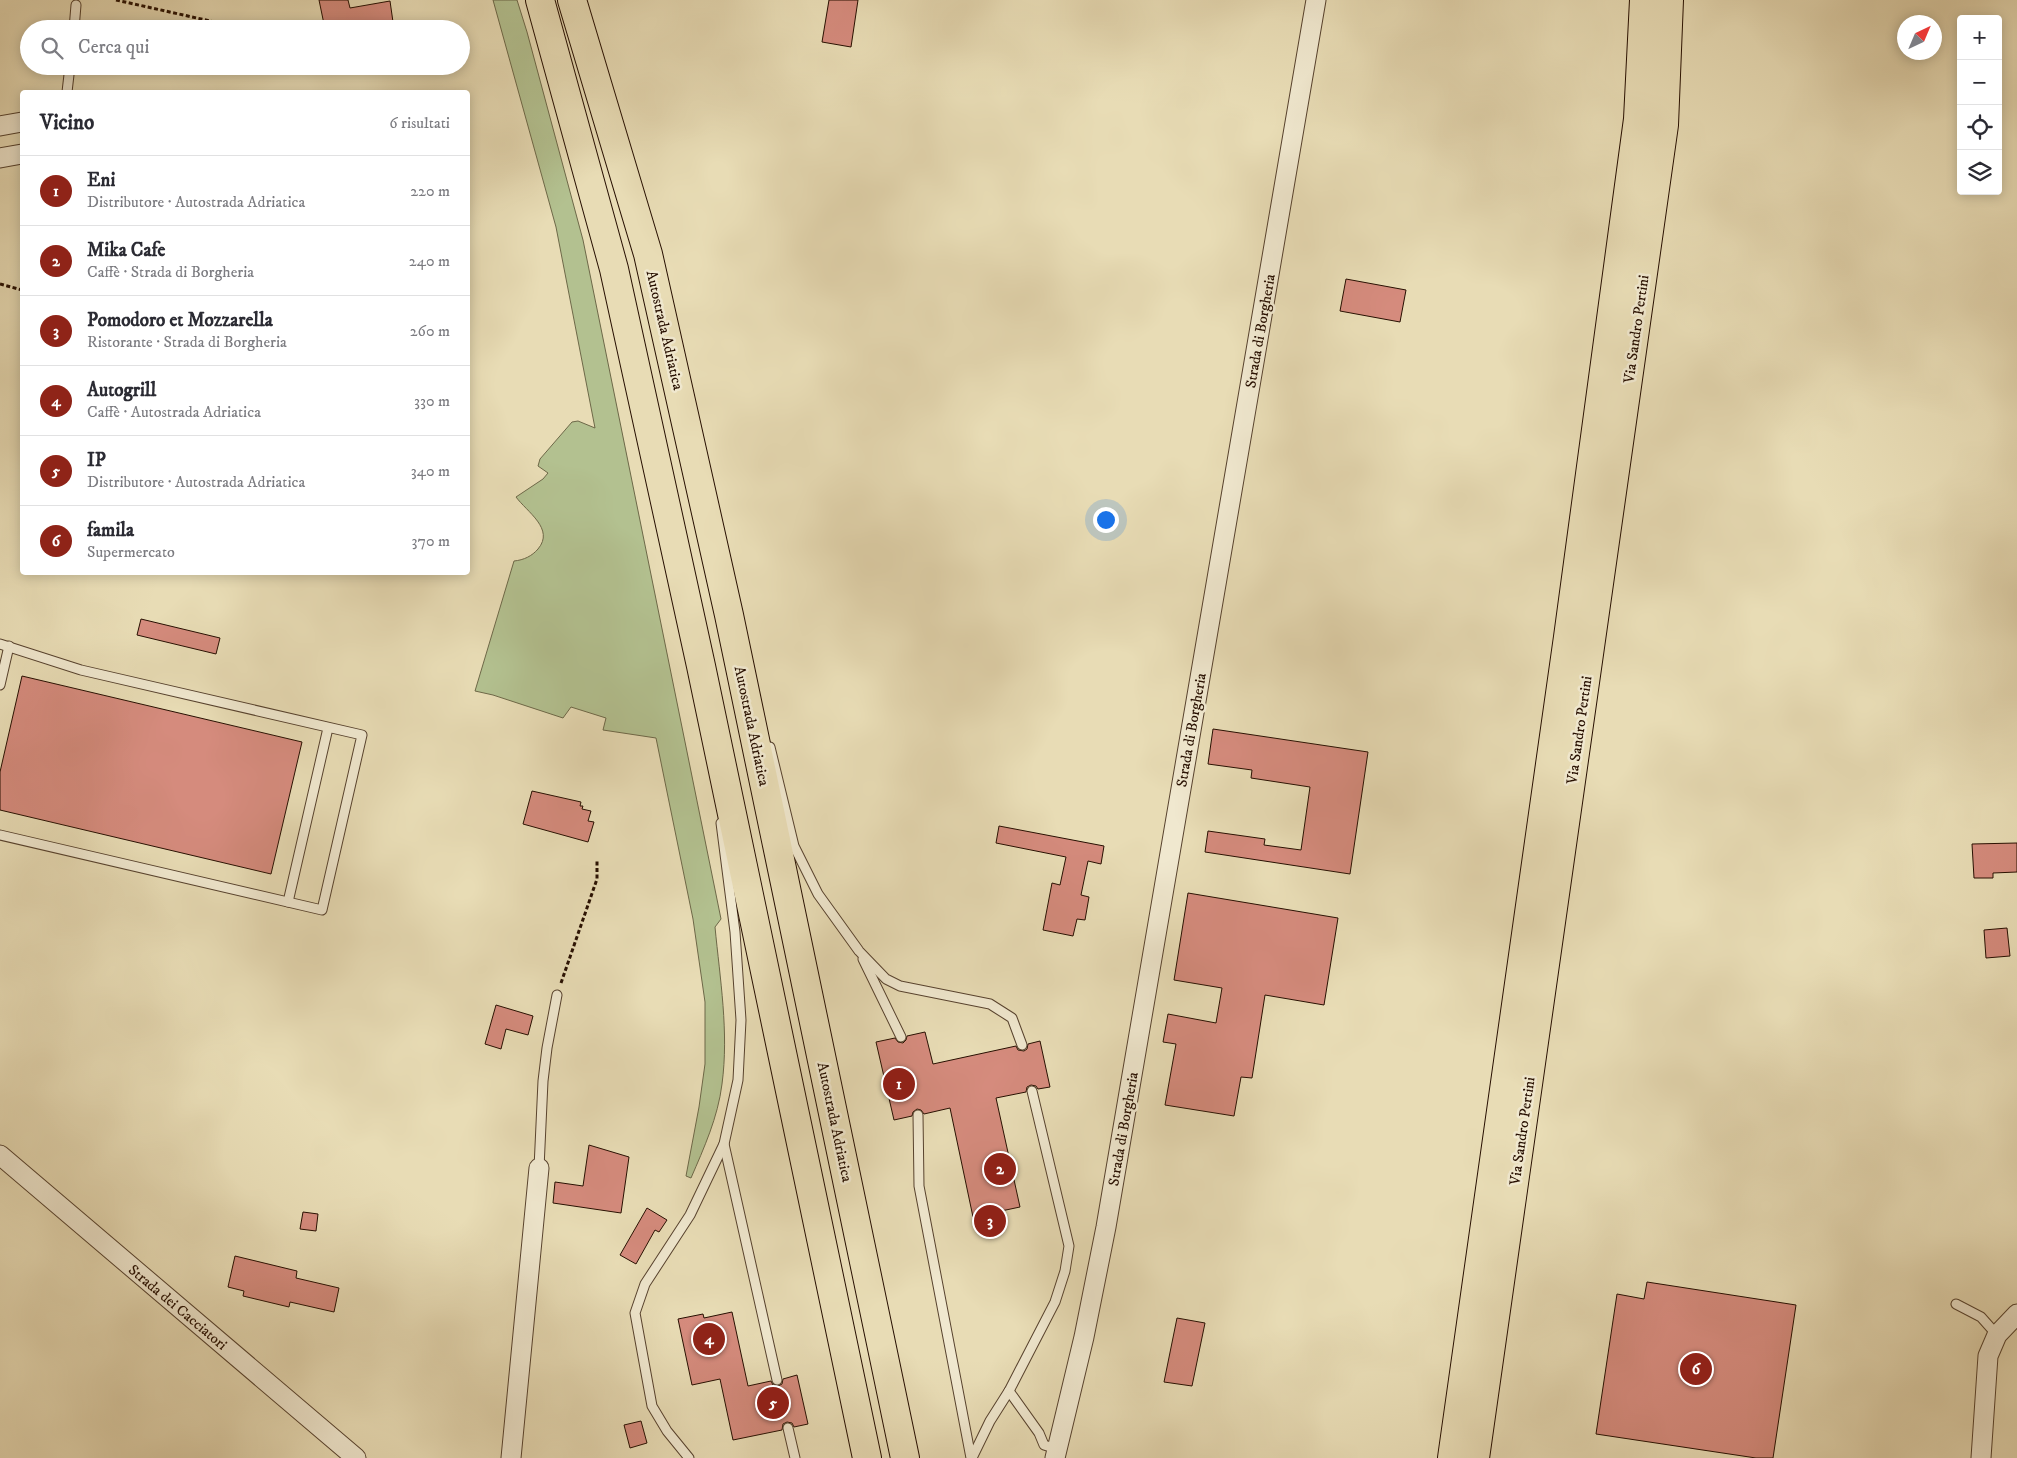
<!DOCTYPE html>
<html lang="it">
<head>
<meta charset="utf-8">
<style>
	body { margin:0; font-family:"IM FELL DW Pica",serif; background:#f7f7f7; color:#2b2b33 }
	.controls { position:absolute; right:15px; top:15px; display:grid; overflow:hidden; border-radius:5px; box-shadow:0 2px 12px #0003 }
	.controls button { width:45px; height:45px; display:grid; place-items:center; padding:0; border:0; border-bottom:1px solid #e1e1e2; background:#fff; color:#2b2b33; font:25px sans-serif }
	.compass { position:absolute; left:1897px; top:15px; width:45px; height:45px; border-radius:50%; background:#fff; box-shadow:0 2px 12px #0003; rotate:44deg }
	.you { position:absolute; left:1105px; top:519px; width:18px; height:18px; margin:-12px; border:4px solid #fff; border-radius:50%; background:#1a73e8; box-shadow:0 0 0 8px #1a73e833 }
	.badge { display:grid; place-items:center; width:32px; height:32px; border-radius:50%; background:#8f2418; color:#fff; font-size:16px; font-weight:700 }
	.pin { position:absolute; translate:-50% -50%; border:2px solid #fff; box-shadow:0 1px 5px #0006 }
	.list { margin:0; padding:0; list-style:none }
	h2 { display:flex; justify-content:space-between; align-items:center; height:65px; margin:0; padding:0 20px; font-size:21px }
	h2 small { font-size:16px; font-weight:400; color:#7c7c81 }
	.list li { display:grid; grid-template-columns:32px 1fr auto; gap:15px; align-items:center; box-sizing:border-box; height:70px; padding:0 20px; border-top:1px solid #e1e1e2 }
	.list b { display:block; font-size:19px; white-space:nowrap }
	.list p { margin:0; font-size:16px; white-space:nowrap; color:#7c7c81 }
	.list em { font-size:16px; font-style:normal; color:#7c7c81 }
	.icon { flex:none; width:28px; height:28px; fill:none; stroke:currentColor; stroke-width:2; stroke-linecap:round; stroke-linejoin:round }
	.map { position:relative; flex:none; width:2017px; height:1458px; overflow:hidden }
	.search { position:absolute; background:#fff; box-shadow:0 2px 12px #0003; left:20px; top:20px; width:450px; height:55px; display:flex; align-items:center; gap:12px; box-sizing:border-box; padding:0 18px; border-radius:28px; color:#7c7c81; font-size:19px }
	.panel { position:absolute; background:#fff; box-shadow:0 2px 12px #0003; left:20px; top:90px; width:450px; height:485px; border-radius:5px }
	.map>svg:first-child { display:block }
	.green { fill:#b3c190; stroke:#6d6848 }
	.building { fill:#d58b7d; stroke:#270f01 }
	.lines { fill:none; stroke-linecap:round; stroke-linejoin:round }
	.service-casing { stroke:#57422e; stroke-width:11 }
	.minor-casing { stroke:#57422e; stroke-width:21 }
	.primary-casing { stroke:#270f01; stroke-width:30 }
	.motorway-casing { stroke:#270f01; stroke-width:30 }
	.path { stroke:#270f01; stroke-width:3; stroke-dasharray:4 2.5; stroke-linecap:butt }
	.service { stroke:#f0e8cf; stroke-width:9 }
	.minor { stroke:#f0e8cf; stroke-width:19 }
	.primary { stroke:#e8dcb5; stroke-width:28 }
	.motorway { stroke:#e8dcb5; stroke-width:28 }
	.labels { text-anchor:middle; stroke-width:5; stroke-linejoin:round; paint-order:stroke }
	.street-label { font-size:15px; fill:#270f01; stroke:#f0e8cf }
</style>
</head>
<body>
<div class="map">
<svg width="2017" height="1458" viewBox="0 0 2017 1458">
	<rect width="100%" height="100%" fill="#e8dcb5"/>
	<filter id="stains"><feTurbulence type="fractalNoise" baseFrequency=".004" numOctaves="4"/><feColorMatrix values="0 0 0 0 .2 0 0 0 0 .09 0 0 0 0 .02 0 0 0 .5 -.17"/></filter>
	<radialGradient id="worn" r=".72"><stop offset=".6" stop-color="#630" stop-opacity="0"/><stop offset="1" stop-color="#630" stop-opacity=".3"/></radialGradient>
	<path class="green" d="M493,0H517L527,32L583,240L721,919L715,927C720,979 729,1032 722,1084C718,1117 704,1148 691,1178L686,1176L699,1107L705,1064V1002L693,919L656,738L603,730L606,718L571,707L563,718L493,695L475,691L514,561C524,560 532,556 538,549C555,529 527,512 516,497L543,479L548,473L538,466L540,459L572,422L578,421L595,428L556,227Z"/>
	<g class="building">
		<path d="M319,0H348L350,8L390,1L394,29H325Z"/>
		<path d="M829,0H858L851,47L822,42Z"/>
		<path d="M1346,279L1406,290L1400,322L1340,311Z"/>
		<path d="M141,619L220,638L216,654L137,635Z"/>
		<path d="M22,676L302,742L271,874L0,810V772Z"/>
		<path d="M1213,729L1368,752L1350,874L1205,852L1208,831L1265,839L1264,845L1301,850L1310,787L1251,778L1252,770L1208,764Z"/>
		<path d="M532,791L581,802L580,806H583L582,809L591,811L588,821L594,822L588,842L523,824Z"/>
		<path d="M999,826L1104,846L1101,864L1088,861L1081,895L1089,897L1085,920L1077,919L1073,936L1043,930L1052,883L1060,885L1066,857L996,843Z"/>
		<path d="M2017,843V872L1993,873V878H1974L1972,844Z"/>
		<path d="M1188,893L1338,918L1324,1005L1265,995L1252,1078L1241,1077L1234,1116L1165,1105L1176,1044L1163,1042L1168,1014L1216,1023L1222,988L1174,980Z"/>
		<path d="M2007,928L2010,956L1986,958L1984,930Z"/>
		<path d="M496,1005L533,1016L528,1035L506,1029L501,1049L485,1044Z"/>
		<path d="M925,1032L933,1064L1016,1046L1018,1050L1024,1051L1027,1049L1028,1044L1040,1041L1050,1087L1038,1089L1036,1086L1031,1085L1027,1087L1026,1092L996,1098L1020,1207L973,1217L950,1108L924,1114L921,1110L917,1109L913,1112L912,1116L894,1120L876,1042L895,1038L898,1042L903,1043L906,1040L907,1036Z"/>
		<path d="M589,1145L629,1157L621,1213L553,1203L555,1182L583,1186Z"/>
		<path d="M647,1208L667,1220L659,1232L655,1230L636,1264L620,1255Z"/>
		<path d="M303,1212L318,1214L316,1231L300,1229Z"/>
		<path d="M235,1256L297,1271L296,1278L339,1288L334,1312L290,1302L289,1307L243,1296L244,1291L228,1287Z"/>
		<path d="M1647,1282L1796,1305L1773,1458H1756L1596,1434L1617,1294L1644,1299Z"/>
		<path d="M732,1312L748,1386L771,1381L773,1385L778,1386L782,1384L783,1379L797,1375L808,1424L794,1427L792,1423L787,1422L783,1424L782,1430L733,1440L720,1379L692,1385L678,1319L703,1314L704,1318Z"/>
		<path d="M1177,1318L1205,1323L1192,1386L1164,1382Z"/>
		<path d="M641,1421L647,1443L630,1448L624,1425Z"/>
	</g>
	<g class="lines">
		<g class="service-casing">
			<g id="service">
				<path d="M74,29L76,5"/>
				<path d="M67,92L70,66"/>
				<path d="M0,644L81,670L362,735L322,910L0,835"/>
				<path d="M0,685L9,646"/>
				<path d="M770,747L794,846L818,894L859,951L886,979L900,986L990,1004L1012,1018L1022,1045"/>
				<path d="M288,902L328,728"/>
				<path d="M863,959L901,1037"/>
				<path d="M918,1115L919,1186L971,1458"/>
				<path d="M724,1144L777,1380"/>
				<path d="M539,1168L543,1081L547,1048L557,995"/>
				<path d="M1956,1304L1981,1317L1997,1335"/>
				<path d="M1009,1391L1039,1433L1044,1445L1057,1449"/>
				<path d="M788,1428L795,1458"/>
				<path d="M689,1458L667,1431L652,1406L635,1313L645,1284L690,1215L724,1144L738,1080L741,1020L735,932L721,823"/>
				<path d="M972,1458L990,1421L1009,1391L1055,1302L1065,1271L1069,1246L1032,1091"/>
			</g>
		</g>
		<g class="minor-casing">
			<g id="minor">
				<path d="M0,126L22,122"/>
				<path d="M0,158L22,154"/>
				<path d="M0,1155L356,1458"/>
				<path d="M511,1458L539,1168"/>
				<path d="M1055,1458L1084,1337L1106,1227L1316,0"/>
				<path d="M1981,1458L1988,1356L1997,1335L2017,1314"/>
			</g>
		</g>
		<g class="primary-casing">
			<g id="primary">
				<path d="M1452,1458L1568,637L1638,119L1644,0"/>
				<path d="M1475,1458L1664,125L1669,0"/>
			</g>
		</g>
		<g class="motorway-casing">
			<g id="motorway">
				<path d="M540,0L614,269L701,666L867,1458"/>
				<path d="M572,0L648,254L729,615L905,1458"/>
			</g>
		</g>
		<g class="path">
			<path d="M116,0L246,29"/>
			<path d="M415,66L423,68"/>
			<path d="M0,284L22,290"/>
			<path d="M561,983L597,879V861"/>
		</g>
		<use href="#service" class="service"/>
		<use href="#minor" class="minor"/>
		<use href="#primary" class="primary"/>
		<use href="#motorway" class="motorway"/>
	</g>
	<g class="labels">
		<g class="street-label">
			<text transform="translate(1636 329) rotate(-82)" y="5">Via Sandro Pertini</text>
			<text transform="translate(665 330) rotate(77)" y="5">Autostrada Adriatica</text>
			<text transform="translate(1260 331) rotate(-80)" y="5">Strada di Borgheria</text>
			<text transform="translate(752 726) rotate(78)" y="5">Autostrada Adriatica</text>
			<text transform="translate(1191 730) rotate(-80)" y="5">Strada di Borgheria</text>
			<text transform="translate(1579 730) rotate(-82)" y="5">Via Sandro Pertini</text>
			<text transform="translate(835 1122) rotate(78)" y="5">Autostrada Adriatica</text>
			<text transform="translate(1123 1129) rotate(-80)" y="5">Strada di Borgheria</text>
			<text transform="translate(1522 1131) rotate(-82)" y="5">Via Sandro Pertini</text>
			<text transform="translate(178 1307) rotate(40)" y="5">Strada dei Cacciatori</text>
		</g>
	</g>
	<rect width="100%" height="100%" filter="url(#stains)"/>
	<rect width="100%" height="100%" fill="url(#worn)"/>
</svg>
<div class="controls">
<button>+</button>
<button>−</button>
<button><svg class="icon" aria-label="locate" viewBox="0 0 24 24"><circle cx="12" cy="12" r="6"/><path d="M12 2v4M12 18v4M2 12h4M18 12h4"/></svg></button>
<button><svg class="icon" aria-label="layers" viewBox="0 0 24 24"><path d="M12 4l9 5-9 5-9-5zM3 14l9 5 9-5"/></svg></button>
</div>
<svg class="compass" viewBox="-18 -18 36 36"><path d="M0-13l5 13h-10z" fill="#e53935"/><path d="M0 13l5-13h-10z" fill="#7c7c81"/></svg>
<div class="you"></div>
<div class="pin badge" style="left:899px;top:1084px">1</div>
<div class="pin badge" style="left:1000px;top:1169px">2</div>
<div class="pin badge" style="left:990px;top:1221px">3</div>
<div class="pin badge" style="left:709px;top:1339px">4</div>
<div class="pin badge" style="left:773px;top:1403px">5</div>
<div class="pin badge" style="left:1696px;top:1369px">6</div>
<div class="search"><svg class="icon" aria-label="search" viewBox="0 0 24 24"><circle cx="10" cy="10" r="6"/><path d="M15 15l6 6"/></svg>Cerca qui</div>
<section class="panel">
<h2>Vicino<small>6 risultati</small></h2>
<ul class="list">
<li><span class="badge">1</span><div><b>Eni</b><p>Distributore · Autostrada Adriatica</p></div><em>220 m</em></li>
<li><span class="badge">2</span><div><b>Mika Cafe</b><p>Caffè · Strada di Borgheria</p></div><em>240 m</em></li>
<li><span class="badge">3</span><div><b>Pomodoro et Mozzarella</b><p>Ristorante · Strada di Borgheria</p></div><em>260 m</em></li>
<li><span class="badge">4</span><div><b>Autogrill</b><p>Caffè · Autostrada Adriatica</p></div><em>330 m</em></li>
<li><span class="badge">5</span><div><b>IP</b><p>Distributore · Autostrada Adriatica</p></div><em>340 m</em></li>
<li><span class="badge">6</span><div><b>famila</b><p>Supermercato</p></div><em>370 m</em></li>
</ul>
</section>
</div>
</body>
</html>
